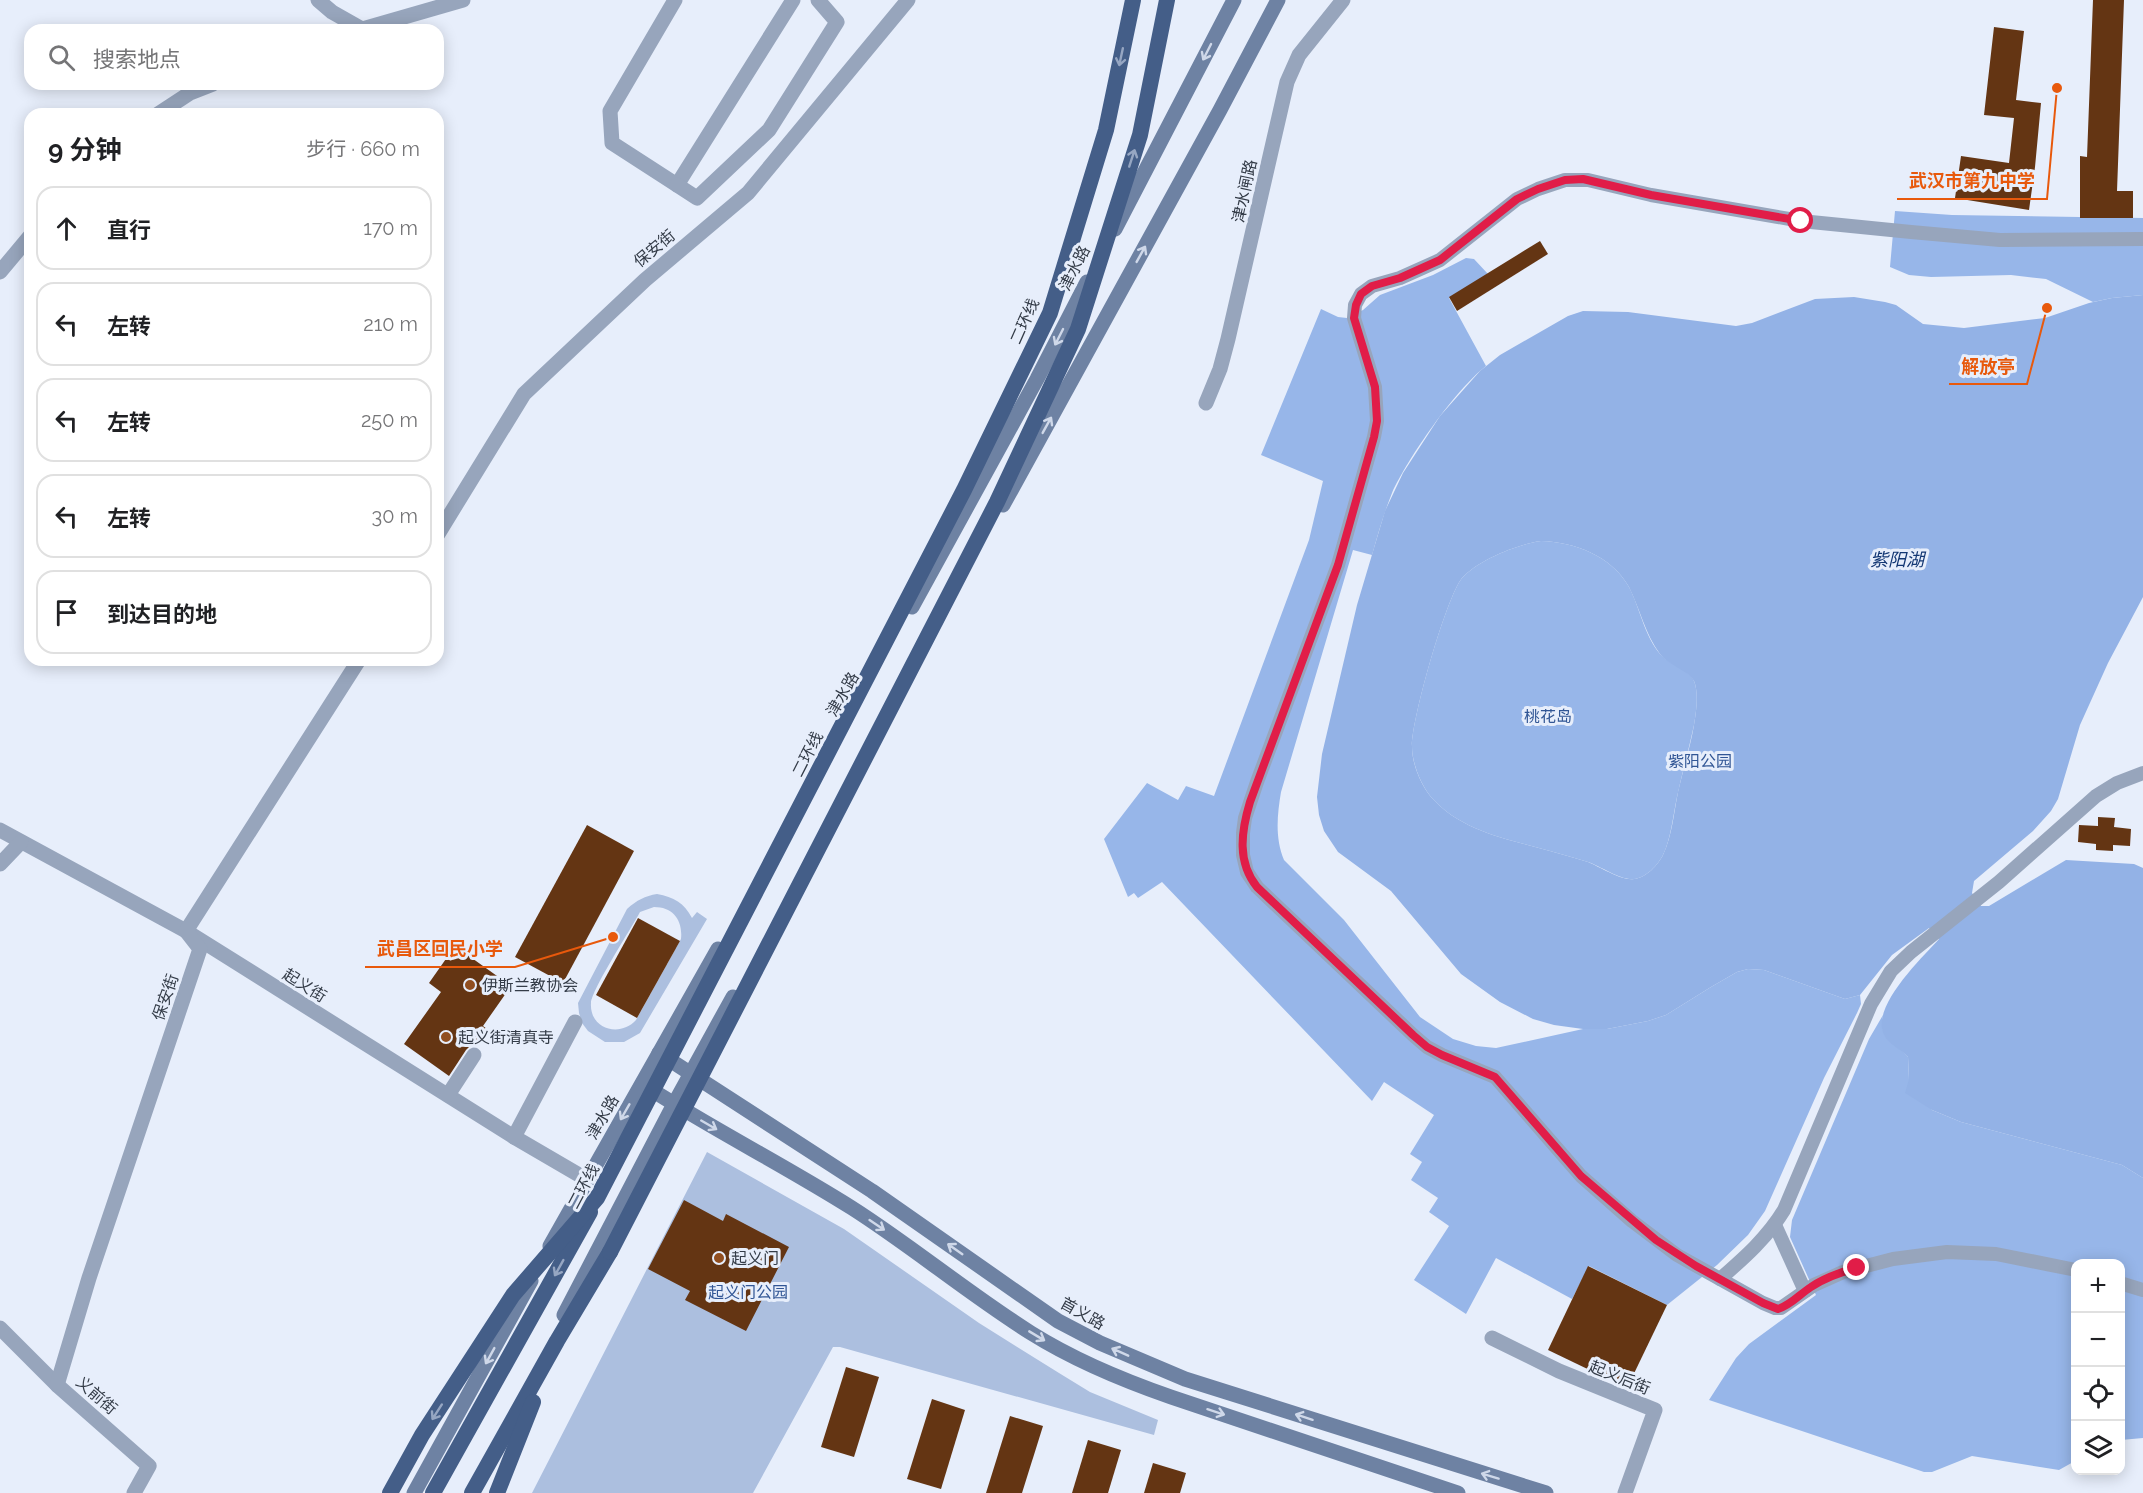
<!DOCTYPE html>
<html lang="zh">
<head>
<meta charset="utf-8">
<style>
	body { margin:0; font-family:Raleway,"Noto Sans SC",sans-serif; background:#f2f2f2; color:#202124 }
	.controls { position:absolute; right:18px; bottom:18px; display:grid; overflow:hidden; border-radius:12px; box-shadow:0 3px 15px #0003 }
	.controls button { width:54px; height:54px; display:grid; place-items:center; padding:0; border:0; border-bottom:2px solid #e0e0e0; background:#fff; color:#202124; font:30px sans-serif }
	.stop { position:absolute; width:18px; height:18px; margin:-14px; border:4px solid #e11d48; border-radius:50%; background:#fff }
	.stop.end { background:#e11d48; border-color:#fff; box-shadow:0 2px 6px #0008 }
	.list { margin:0; padding:0; list-style:none }
	h2 { display:flex; justify-content:space-between; align-items:center; height:78px; margin:0; padding:0 24px; font-size:26px }
	h2 small { font-size:20px; font-weight:400; color:#757577 }
	.list li { display:grid; grid-template-columns:39px 1fr auto; gap:18px; align-items:center; box-sizing:border-box; height:84px; margin:0 12px 12px; padding:0 12px; border:2px solid #e0e0e0; border-radius:18px }
	.list b { display:block; font-size:22px; white-space:nowrap }
	.list em { font-size:20px; font-style:normal; color:#757577 }
	.icon { flex:none; width:33px; height:33px; fill:none; stroke:currentColor; stroke-width:2; stroke-linecap:round; stroke-linejoin:round }
	.map { position:relative; flex:none; width:2143px; height:1493px; overflow:hidden }
	.search { position:absolute; background:#fff; box-shadow:0 3px 15px #0003; left:24px; top:24px; width:420px; height:66px; display:flex; align-items:center; gap:15px; box-sizing:border-box; padding:0 21px; border-radius:18px; color:#757577; font-size:22px }
	.panel { position:absolute; background:#fff; box-shadow:0 3px 15px #0003; left:24px; top:108px; width:420px; height:558px; border-radius:18px }
	.map>svg:first-child { display:block }
	.green { fill:#acbfdf; fill-rule:evenodd }
	.forest { fill:#97b6e9 }
	.water { fill:#93b2e6; fill-rule:evenodd }
	.building { fill:#643513 }
	.lines { fill:none; stroke-linecap:round; stroke-linejoin:round }
	.pedestrian { stroke:#97a5bc; stroke-width:14 }
	.minor { stroke:#97a5bc; stroke-width:15 }
	.secondary { stroke:#6e82a3; stroke-width:15 }
	.trunk { stroke:#445e88; stroke-width:16 }
	.trunk-bridge { stroke:#445e88; stroke-width:16 }
	.oneway { stroke:#cfd8e9 }
	.oneway2 { stroke:#96a6c2 }
	.route { stroke:#e11d48; stroke-width:8 }
	.poi-dot { fill:#914e1f; stroke:#e7eefb; stroke-width:2 }
	.labels { text-anchor:middle; stroke-width:6; stroke-linejoin:round; paint-order:stroke }
	.street-label { font-size:16px; fill:#343c48; stroke:#e7eefb }
	.park-label { font-size:16px; fill:#315695; stroke:#e7eefb }
	.poi-label { font-size:16px; fill:#343c48; stroke:#e7eefb; text-anchor:start }
	.water-label { font-size:18px; font-style:italic; fill:#133773; stroke:#e7eefb }
	.leader { fill:none; stroke:#e8590c; stroke-width:2 }
	.callout-dot { fill:#e8590c; stroke:#e7eefb; stroke-width:2 }
	.callout-label { font-size:18px; text-anchor:middle; font-weight:bold; fill:#e8590c; stroke:#e7eefb; stroke-width:6; stroke-linejoin:round; paint-order:stroke }
</style>
</head>
<body>
<div class="map">
<svg width="2143" height="1493" viewBox="0 0 2143 1493">
	<rect width="100%" height="100%" fill="#e7eefb"/>
	<g class="green">
		<path d="M657,894C674,897 684,903 692,918L697,912L707,919L640,1033L624,1042H605L588,1031L582,1023L579,1013L578,1003L627,909C637,900 645,896 657,894ZM654,907C673,907 683,920 681,939L636,1020C620,1038 589,1029 591,1003C592,989 631,929 640,912Z"/>
		<path d="M707,1152L844,1229L979,1323L1059,1373L1090,1392L1158,1420L1154,1435L840,1347H833L753,1493H532Z"/>
	</g>
	<g class="forest">
		<path d="M1895,211L1952,215L2143,218V295L2112,298L2093,302L2046,279L2011,275L1931,277L1909,275L1890,267Z"/>
		<path d="M1466,258L1474,259L1488,274L1449,298L1486,366C1455,390 1408,458 1392,493C1384,513 1378,534 1372,555L1353,550L1281,792C1277,816 1275,838 1284,860L1344,920L1420,1017L1453,1039L1476,1046L1496,1048L1583,1029H1607L1648,1021L1666,1015L1711,987L1737,972L1748,969L1764,970L1845,999L1860,995L1861,1004L1857,1013L1824,1078L1765,1211L1748,1235L1717,1265L1667,1305L1589,1266L1572,1299L1496,1258L1466,1314L1414,1280L1449,1226L1429,1212L1438,1198L1411,1180L1422,1162L1410,1154L1434,1115L1384,1082L1372,1101L1162,882L1138,898L1134,893L1128,897L1104,839L1147,783L1178,800L1186,786L1214,796L1309,540L1323,481L1261,455L1321,309L1338,317L1347,318L1363,310L1380,295L1433,275Z"/>
		<path d="M1541,541C1574,542 1612,556 1629,587C1640,608 1644,635 1660,654C1668,664 1689,669 1694,681C1699,693 1696,713 1694,725C1689,749 1682,773 1677,797C1673,816 1671,838 1663,855C1658,865 1646,878 1634,879C1622,881 1600,866 1588,862C1576,858 1563,855 1550,851C1508,839 1462,832 1431,797C1421,785 1412,763 1412,747C1411,721 1446,598 1462,578C1478,560 1518,544 1541,541Z"/>
		<path d="M1883,1015C1878,1041 1894,1041 1908,1057L1909,1079L1932,1110L1961,1122L2122,1165L2143,1178V1438L2121,1440L2120,1264H2076L2075,1461L2059,1470L1972,1456L1932,1472H1924L1709,1400L1736,1358L1749,1344L1816,1295L1790,1237L1792,1220L1869,1039Z"/>
	</g>
	<path class="water" d="M2143,295V597L2108,663L2080,725L2058,799L2051,811L2033,831L1974,881L1972,893L1981,906H1989L2066,860L2134,864L2143,868V1178L2122,1165L1961,1122L1932,1110L1905,1093L1909,1079L1908,1057C1901,1049 1888,1044 1884,1035C1870,1007 1922,958 1939,939L1929,928L1892,955L1860,995L1845,999L1764,970L1748,969L1737,972L1711,987L1666,1015L1648,1021L1607,1029H1583L1554,1025L1533,1019L1500,1002L1461,974L1391,891L1338,852L1324,831L1319,815L1317,797L1322,754L1357,605L1385,511L1403,473L1440,416L1480,371L1500,355L1568,316L1583,311L1628,312L1736,326L1752,323L1815,299L1854,297L1885,302L1896,305L1923,324L1964,328L2045,318L2089,303L2112,298ZM1541,541C1574,542 1612,556 1629,587C1640,609 1645,634 1660,654C1668,665 1689,671 1694,681C1699,693 1696,713 1694,725C1690,748 1683,770 1678,792C1674,812 1672,836 1663,855C1658,865 1646,878 1634,879C1622,881 1600,867 1588,862C1576,858 1563,855 1550,851C1508,839 1462,832 1431,797C1421,785 1412,764 1412,747C1411,721 1446,598 1462,578C1478,560 1518,544 1541,541Z"/>
	<g class="building">
		<path d="M2093,0H2124L2117,191H2133V218H2080V156L2087,157Z"/>
		<path d="M1994,27L2024,31L2016,100L2041,103L2035,167L2029,210L1955,198L1961,156L2009,163L2014,118L1984,115Z"/>
		<path d="M1540,241L1548,254L1457,311L1449,297Z"/>
		<path d="M2098,817L2115,818L2114,827L2131,829L2130,846L2113,845V851L2096,850V844L2078,842L2079,825L2098,826Z"/>
		<path d="M587,825L634,851L563,983L515,957Z"/>
		<path d="M638,918L680,941L637,1018L596,995Z"/>
		<path d="M455,946L511,986L483,1026L487,1029L476,1046H470L466,1050L449,1076L404,1044L441,992L429,983Z"/>
		<path d="M684,1200L723,1221L726,1214L789,1247L746,1331L685,1300L690,1291L648,1269Z"/>
		<path d="M1588,1266L1667,1305L1627,1388L1548,1350Z"/>
		<path d="M846,1367L879,1377L854,1457L821,1447Z"/>
		<path d="M932,1399L965,1410L941,1489L907,1479Z"/>
		<path d="M1010,1416L1043,1426L1022,1493H986Z"/>
		<path d="M1088,1440L1121,1450L1108,1493H1072Z"/>
		<path d="M1153,1463L1186,1473L1180,1493H1144Z"/>
	</g>
	<g class="lines">
		<g class="pedestrian">
			<path d="M1775,1225L1805,1291"/>
			<path d="M2076,1270L1996,1254L1947,1252L1893,1259L1843,1272L1814,1285L1781,1308H1775L1763,1303L1677,1255L1632,1221L1581,1176L1495,1077L1442,1055L1427,1047L1413,1035L1257,887L1247,872L1243,855V833L1245,818L1257,782L1338,565L1374,437L1377,421L1375,387L1354,318L1355,305L1361,294L1372,286L1400,278L1440,260L1517,199L1538,189L1565,180H1588L1651,195L1801,221L1911,232L2000,240L2143,239"/>
			<path d="M1720,1279C1744,1258 1767,1238 1784,1210L1871,1004L1891,971L1911,952L1999,882L2096,796L2117,783L2143,773"/>
			<path d="M2120,1283L2143,1290"/>
		</g>
		<g class="minor">
			<path d="M318,0L332,12L362,29"/>
			<path d="M675,0L610,111L612,143L677,185L793,0"/>
			<path d="M359,30L463,0"/>
			<path d="M158,114L190,93L213,84"/>
			<path d="M677,185L697,198L769,130L837,22L818,0"/>
			<path d="M0,272L30,236"/>
			<path d="M1206,403L1220,369L1228,339L1287,82L1299,55L1343,0"/>
			<path d="M438,534L524,394L645,280L748,193L908,0"/>
			<path d="M0,830L186,931L514,1137L586,1179"/>
			<path d="M0,864L21,842"/>
			<path d="M448,1095L474,1055"/>
			<path d="M514,1137L575,1022"/>
			<path d="M0,1328L57,1385L149,1466L134,1493"/>
			<path d="M1492,1338L1559,1371L1655,1410L1625,1493"/>
			<path d="M57,1385L89,1278L200,949L186,931L359,660"/>
		</g>
		<g class="secondary">
			<path d="M1115,229L1234,0"/>
			<path d="M1003,505L1220,110L1278,0"/>
			<path d="M912,607L1037,379L1087,282"/>
			<path d="M659,1053L872,1191L1058,1321L1100,1343L1185,1379L1546,1493"/>
			<path d="M644,1085C712,1129 784,1165 852,1208C913,1247 969,1294 1031,1333C1074,1360 1122,1380 1171,1397L1458,1493"/>
			<path d="M550,1246L718,949"/>
			<path d="M564,1315L674,1104L733,997"/>
			<path d="M414,1493L531,1281"/>
		</g>
		<g class="trunk">
			<path d="M433,1493L590,1212"/>
			<path d="M472,1493L557,1341L610,1252"/>
			<path d="M497,1493L533,1402"/>
		</g>
		<g class="trunk-bridge">
			<path d="M610,1252L997,502L1078,329L1140,135L1167,0"/>
			<path d="M390,1493L422,1435L513,1295L597,1198L964,490L1050,313L1106,130L1133,0"/>
		</g>
	</g>
	<defs><path id="oneway-shaft" d="M-6 0H5M1.5-3L5.5 0L1.5 3" fill="none" stroke-width="1.6" stroke-linecap="round" stroke-linejoin="round" transform="scale(1.5)"/></defs>
	<g class="oneway">
		<use href="#oneway-shaft" transform="translate(1207 52) rotate(117)"/>
		<use href="#oneway-shaft" transform="translate(1141 254) rotate(-61)"/>
		<use href="#oneway-shaft" transform="translate(1059 337) rotate(117)"/>
		<use href="#oneway-shaft" transform="translate(1047 425) rotate(-61)"/>
		<use href="#oneway-shaft" transform="translate(625 1112) rotate(120)"/>
		<use href="#oneway-shaft" transform="translate(709 1125) rotate(30)"/>
		<use href="#oneway-shaft" transform="translate(877 1225) rotate(34)"/>
		<use href="#oneway-shaft" transform="translate(955 1249) rotate(-145)"/>
		<use href="#oneway-shaft" transform="translate(1037 1336) rotate(31)"/>
		<use href="#oneway-shaft" transform="translate(1120 1352) rotate(-156)"/>
		<use href="#oneway-shaft" transform="translate(490 1356) rotate(119)"/>
		<use href="#oneway-shaft" transform="translate(1216 1412) rotate(18)"/>
		<use href="#oneway-shaft" transform="translate(1304 1417) rotate(-162)"/>
		<use href="#oneway-shaft" transform="translate(1490 1476) rotate(-163)"/>
	</g>
	<g class="oneway2">
		<use href="#oneway-shaft" transform="translate(1121 57) rotate(102)"/>
		<use href="#oneway-shaft" transform="translate(1132 158) rotate(-72)"/>
		<use href="#oneway-shaft" transform="translate(559 1268) rotate(119)"/>
		<use href="#oneway-shaft" transform="translate(437 1412) rotate(123)"/>
	</g>
	<g class="lines">
		<path class="route" d="M1801,221L1651,195L1583,179L1565,180L1538,189L1517,199L1440,260L1400,278L1372,286L1361,294L1356,305L1354,318L1375,387L1377,421L1374,437L1338,565L1250,802C1241,832 1237,862 1257,887L1413,1035L1427,1047L1442,1055L1495,1077L1581,1176L1656,1240L1696,1266L1763,1303L1778,1309C1791,1305 1800,1294 1811,1287C1824,1278 1841,1272 1857,1268"/>
	</g>
	<g class="poi-dot">
		<circle cx="470" cy="985" r="6"/>
		<circle cx="446" cy="1037" r="6"/>
		<circle cx="719" cy="1258" r="6"/>
	</g>
	<g class="labels">
		<g class="street-label">
			<text transform="translate(1244 191) rotate(-78)" y="6">津水闸路</text>
			<text transform="translate(654 248) rotate(-40)" y="6">保安街</text>
			<text transform="translate(1074 268) rotate(-63)" y="6">津水路</text>
			<text transform="translate(1024 321) rotate(-66)" y="6">二环线</text>
			<text transform="translate(842 694) rotate(-60)" y="6">津水路</text>
			<text transform="translate(807 754) rotate(-63)" y="6">二环线</text>
			<text transform="translate(305 985) rotate(32)" y="6">起义街</text>
			<text transform="translate(165 997) rotate(-71)" y="6">保安街</text>
			<text transform="translate(602 1117) rotate(-60)" y="6">津水路</text>
			<text transform="translate(583 1186) rotate(-62)" y="6">二环线</text>
			<text transform="translate(1083 1313) rotate(29)" y="6">首义路</text>
			<text transform="translate(1620 1377) rotate(22)" y="6">起义后街</text>
			<text transform="translate(97 1395) rotate(41)" y="6">义前街</text>
		</g>
		<g class="park-label">
			<text x="1548" y="722">桃花岛</text>
			<text x="1700" y="767">紫阳公园</text>
			<text x="748" y="1298">起义门公园</text>
		</g>
		<g class="poi-label">
			<text x="482" y="991">伊斯兰教协会</text>
			<text x="458" y="1043">起义街清真寺</text>
			<text x="731" y="1264">起义门</text>
		</g>
		<g class="water-label">
			<text x="1897" y="566">紫阳湖</text>
		</g>
	</g>
	<path class="leader" d="M2057 88L2047 199H1897M2047 308L2027 384H1949M613 937L515 967H365"/>
	<g class="callout-dot">
		<circle cx="2057" cy="88" r="6"/>
		<circle cx="2047" cy="308" r="6"/>
		<circle cx="613" cy="937" r="6"/>
	</g>
	<g class="callout-label">
		<text x="1972" y="187">武汉市第九中学</text>
		<text x="1988" y="373">解放亭</text>
		<text x="440" y="955">武昌区回民小学</text>
	</g>
</svg>
<div class="controls">
<button>+</button>
<button>−</button>
<button><svg class="icon" aria-label="locate" viewBox="0 0 24 24"><circle cx="12" cy="12" r="6"/><path d="M12 2v4M12 18v4M2 12h4M18 12h4"/></svg></button>
<button><svg class="icon" aria-label="layers" viewBox="0 0 24 24"><path d="M12 4l9 5-9 5-9-5zM3 14l9 5 9-5"/></svg></button>
</div>
<div class="stop" style="left:1801px;top:221px"></div>
<div class="stop end" style="left:1857px;top:1268px"></div>
<div class="search"><svg class="icon" aria-label="search" viewBox="0 0 24 24"><circle cx="10" cy="10" r="6"/><path d="M15 15l6 6"/></svg>搜索地点</div>
<section class="panel">
<h2>9 分钟<small>步行 · 660 m</small></h2>
<ul class="list">
<li><svg class="icon" aria-label="ahead" viewBox="0 0 24 24"><path d="M12 20V5M6 11l6-6 6 6"/></svg><div><b>直行</b></div><em>170 m</em></li>
<li><svg class="icon" aria-label="left" viewBox="0 0 24 24"><path d="M17 20v-9H6M10 6l-5 5 5 5"/></svg><div><b>左转</b></div><em>210 m</em></li>
<li><svg class="icon" aria-label="left" viewBox="0 0 24 24"><path d="M17 20v-9H6M10 6l-5 5 5 5"/></svg><div><b>左转</b></div><em>250 m</em></li>
<li><svg class="icon" aria-label="left" viewBox="0 0 24 24"><path d="M17 20v-9H6M10 6l-5 5 5 5"/></svg><div><b>左转</b></div><em>30 m</em></li>
<li><svg class="icon" aria-label="arrive" viewBox="0 0 24 24"><path d="M6 21V4h12l-3 4 3 4H6"/></svg><div><b>到达目的地</b></div></li>
</ul>
</section>
</div>
</body>
</html>
